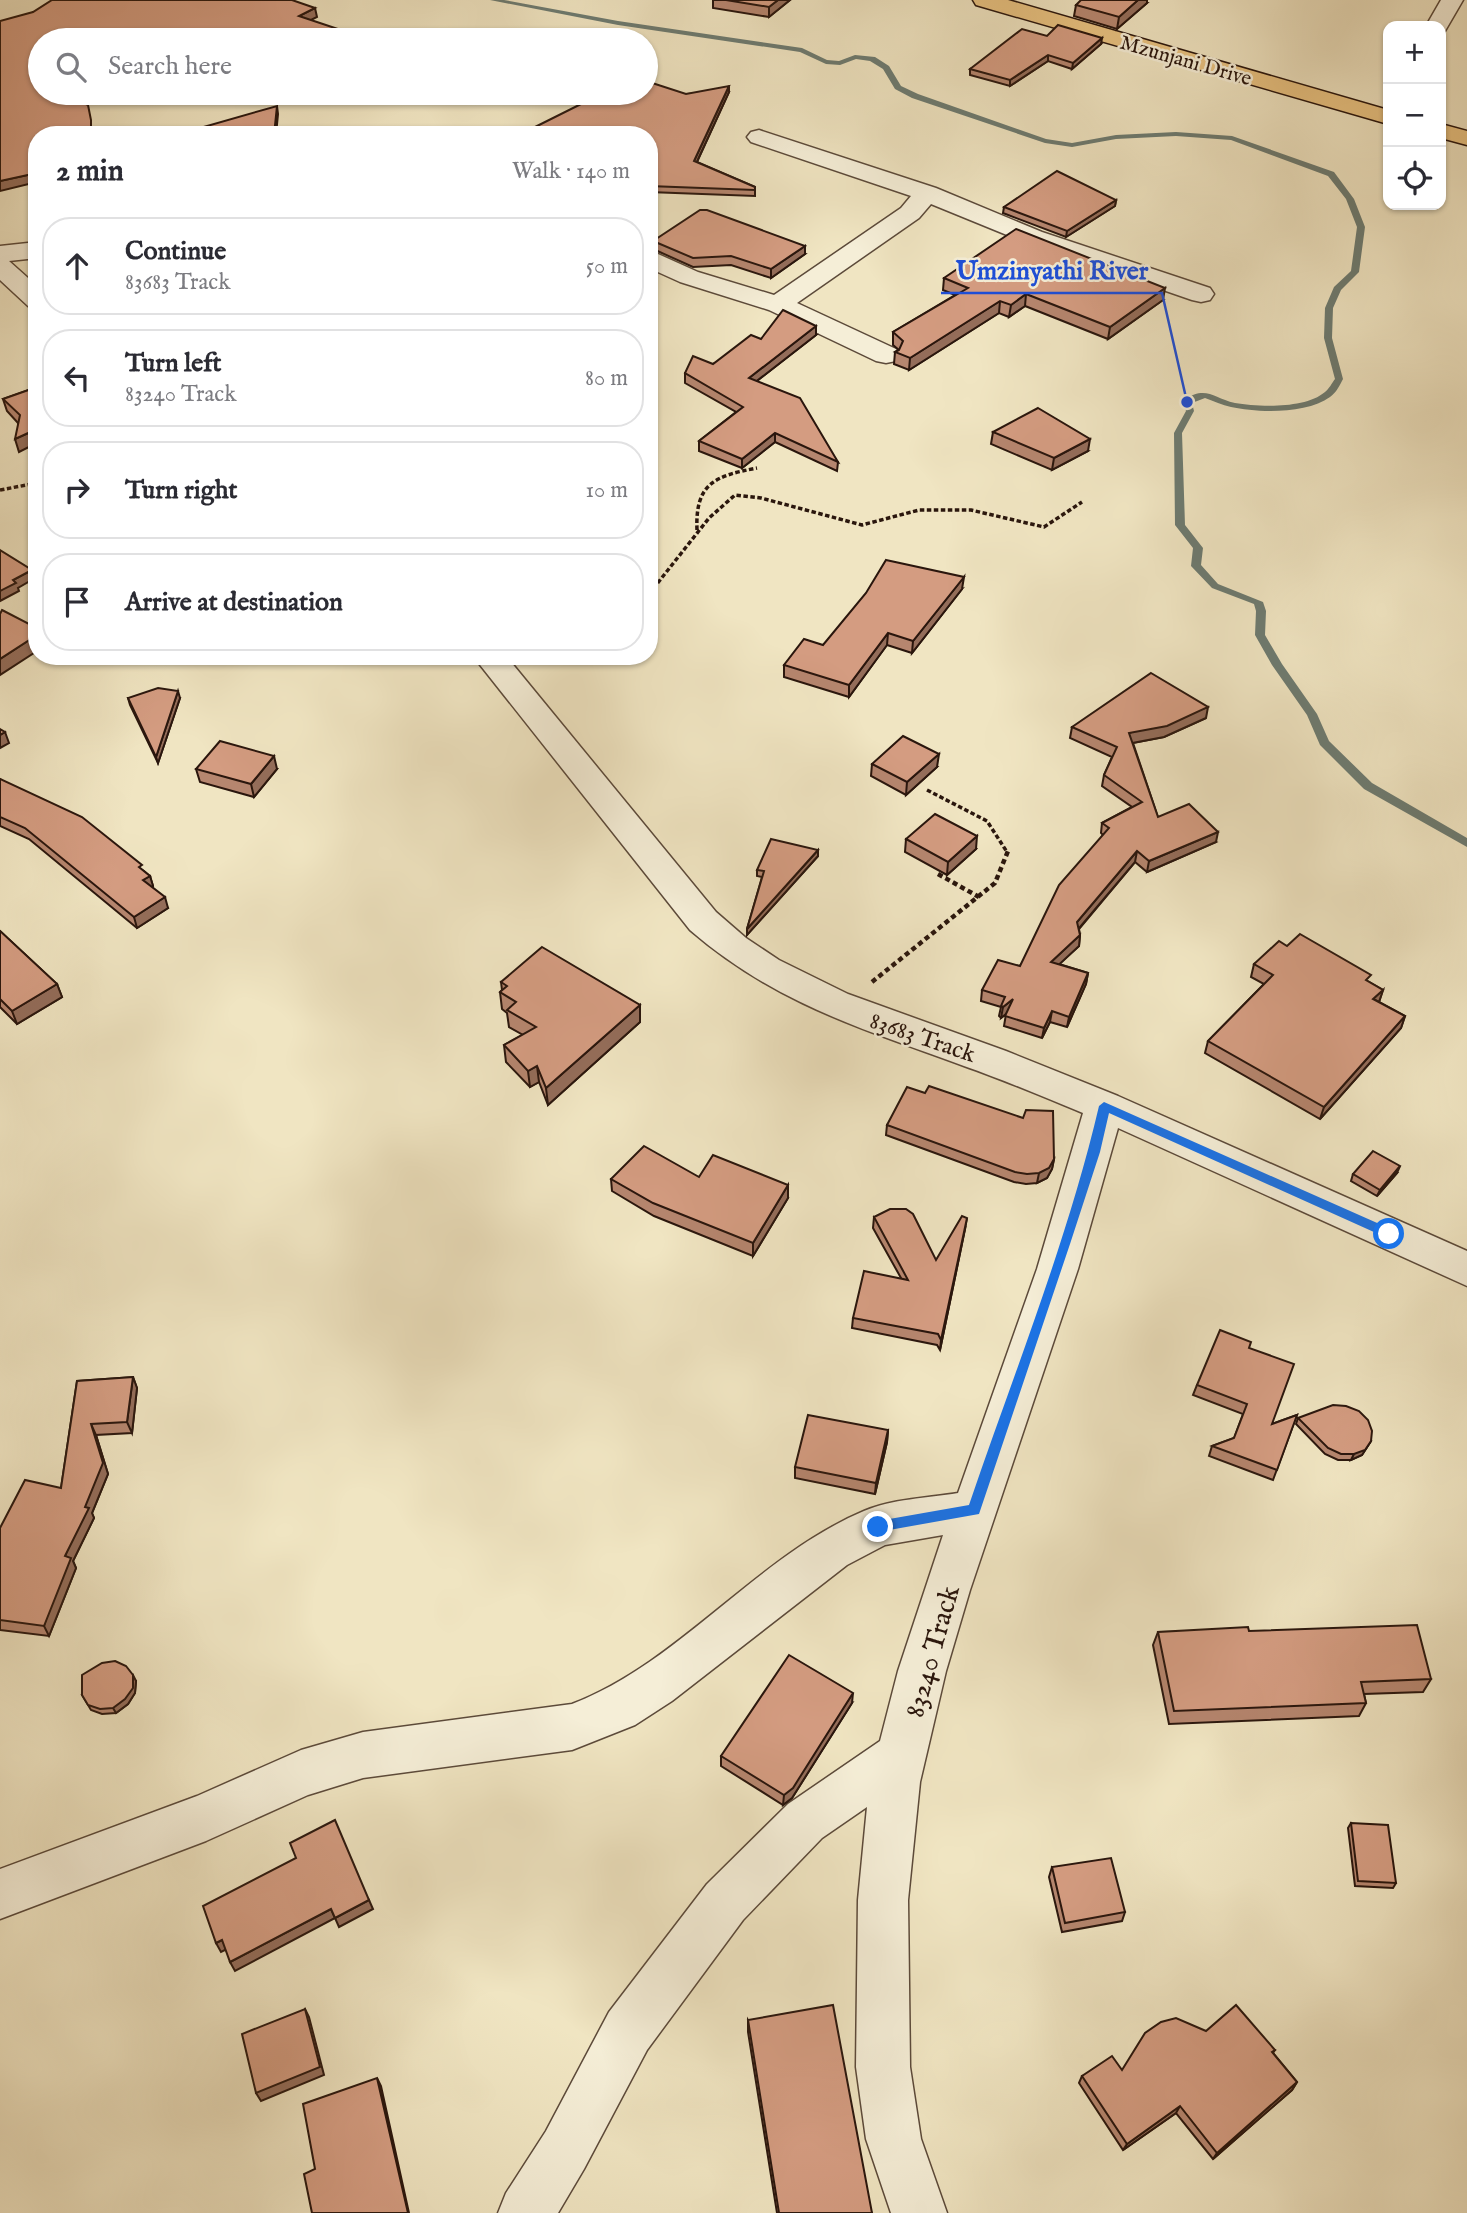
<!DOCTYPE html>
<html lang="en">
<head>
<meta charset="utf-8">
<style>
	body { margin:0; font-family:"IM FELL English",serif; background:#f2f2f3; color:#2b2b33 }
	.controls { position:absolute; right:21px; top:21px; display:grid; overflow:hidden; border-radius:14px; box-shadow:0 2px 5px #0004 }
	.controls button { width:63px; height:63px; display:grid; place-items:center; padding:0; border:0; border-bottom:2px solid #e1e1e2; background:#fff; color:#2b2b33; font:35px sans-serif }
	.stop { position:absolute; width:21px; height:21px; margin:-16px; border:5px solid #1a73e8; border-radius:50%; background:#fff }
	.stop.end { background:#1a73e8; border-color:#fff; box-shadow:0 2px 7px #0008 }
	.list { margin:0; padding:0; list-style:none }
	h2 { display:flex; justify-content:space-between; align-items:center; height:91px; margin:0; padding:0 28px; font-size:30px }
	h2 small { font-size:23px; font-weight:400; color:#7c7c81 }
	.list li { display:grid; grid-template-columns:46px 1fr auto; gap:21px; align-items:center; box-sizing:border-box; height:98px; margin:0 14px 14px; padding:0 14px; border:2px solid #e1e1e2; border-radius:28px }
	.list b { display:block; font-size:26px; white-space:nowrap }
	.list p { margin:0; font-size:23px; white-space:nowrap; color:#7c7c81 }
	.list em { font-size:23px; font-style:normal; color:#7c7c81 }
	.icon { flex:none; width:38px; height:38px; fill:none; stroke:currentColor; stroke-width:2; stroke-linecap:round; stroke-linejoin:round }
	.map { position:relative; flex:none; width:1467px; height:2213px; overflow:hidden }
	.search { position:absolute; background:#fff; box-shadow:0 2px 5px #0004; left:28px; top:28px; width:630px; height:77px; display:flex; align-items:center; gap:18px; box-sizing:border-box; padding:0 24px; border-radius:38px; color:#7c7c81; font-size:26px }
	.panel { position:absolute; background:#fff; box-shadow:0 2px 5px #0004; left:28px; top:126px; width:630px; height:539px; border-radius:28px }
	.map>svg:first-child { display:block }
	.lines { fill:none; stroke-linecap:round; stroke-linejoin:round }
	.stream { fill:#6d7b71; fill-rule:evenodd }
	.minor-casing { stroke:#5c4a3a; stroke-width:3 }
	.major-casing { stroke:#2a160d; stroke-width:3 }
	.path-far1 { stroke:#2a160d; stroke-width:3.5; stroke-dasharray:4.5 2.5; stroke-linecap:butt }
	.path { stroke:#2a160d; stroke-width:4.5; stroke-dasharray:5 3.5; stroke-linecap:butt }
	.minor { fill:#f5eed7; fill-rule:evenodd }
	.major { fill:#e8c281; fill-rule:evenodd }
	.wall { fill:#b6866f; stroke:#2a160d; stroke-width:2 }
	.shaded-wall { fill:#946d5a; stroke:#2a160d; stroke-width:2 }
	.building { fill:#d49c81; stroke:#2a160d; stroke-width:2 }
	.route { fill:#1a73e8 }
	.labels { text-anchor:middle; stroke-width:5; stroke-linejoin:round; paint-order:stroke }
	.far-street-label { font-size:21px; fill:#2a160d; stroke:#f5eed7 }
	.street-label { font-size:24px; fill:#2a160d; stroke:#f5eed7 }
	.near-street-label { font-size:28px; fill:#2a160d; stroke:#f5eed7 }
	.leader { fill:none; stroke:#1d4ed8; stroke-width:2.5 }
	.callout-dot { fill:#1d4ed8; stroke:#f5eed7; stroke-width:2.5 }
	.callout-label { font-size:26px; text-anchor:middle; font-weight:bold; fill:#1d4ed8; stroke:#f5eed7; stroke-width:5; stroke-linejoin:round; paint-order:stroke }
</style>
</head>
<body>
<div class="map">
<svg width="1467" height="2213" viewBox="0 0 1467 2213">
	<rect width="100%" height="100%" fill="#f0e5c2"/>
	<filter id="stains"><feTurbulence type="fractalNoise" baseFrequency=".00286" numOctaves="4"/><feColorMatrix values="0 0 0 0 .2 0 0 0 0 .09 0 0 0 0 .02 0 0 0 .5 -.17"/></filter>
	<radialGradient id="worn" r=".72"><stop offset=".6" stop-color="#630" stop-opacity="0"/><stop offset="1" stop-color="#630" stop-opacity=".3"/></radialGradient>
	<g class="lines">
		<path class="stream" d="M490,0H504L618,21L802,48L827,60L839,61L855,55L875,57L889,66L901,86L918,94L1046,139L1072,143L1116,135L1176,132L1232,136L1334,172L1354,199L1365,227L1359,272L1341,290L1333,308L1332,338L1343,379C1340,385 1336,393 1330,397C1307,414 1258,413 1231,407C1222,405 1214,401 1205,398L1192,403L1194,411L1182,433L1185,525L1203,548L1201,565L1218,584L1263,602L1266,611L1265,635L1282,664L1317,714L1329,741L1372,783L1467,838V847L1364,789L1320,745L1307,715L1272,665L1255,635L1256,611L1254,604L1212,588L1191,566L1193,548L1175,525L1174,433L1186,411L1183,402L1184,400C1206,385 1213,398 1235,403C1259,407 1305,409 1325,392C1329,389 1332,383 1335,379L1324,338L1325,308L1334,287L1351,271L1357,227L1346,199L1328,176L1231,140L1176,136L1116,139L1072,147L1045,143L912,98L895,89L883,69L870,61L856,59L840,65L826,64L800,52L618,25Z"/>
		<g class="minor-casing">
			<g id="minor">
				<path d="M1441,0H1463L1445,31L1441,32V26H1426Z"/>
				<path d="M759,130L936,188L1042,232L1210,288L1214,294L1210,300L1201,302L1192,300L1024,242L931,204L919,218L797,303L896,349L900,355L896,361L886,363L876,361L769,310L680,282L649,268V250L698,272L774,295L901,208L911,196L751,142L747,137L751,132Z"/>
				<path d="M37,242V258L9,261L37,286V308L28,306L0,280V246Z"/>
				<path d="M473,656H506L716,912L746,938L779,960L848,994L1006,1051L1118,1096L1467,1251V1286L1118,1128L1078,1269L970,1590L946,1671L920,1782L908,1900L910,2067L921,2139L947,2213H891L866,2139L856,2067L858,1900L867,1807L822,1838L743,1920L647,2050L584,2169L558,2213H498L506,2193L546,2131L609,2012L707,1884L788,1804L880,1741L898,1671L943,1535L885,1545L847,1565L672,1701L635,1725L572,1750L363,1778L308,1795L206,1841L0,1919V1869L197,1796L301,1750L363,1732L572,1704C681,1662 757,1556 864,1511C892,1499 927,1498 958,1493L1037,1269L1083,1113C1044,1097 1004,1080 964,1066C861,1028 776,1004 690,930Z"/>
			</g>
		</g>
		<g class="major-casing">
			<g id="major">
				<path d="M973,0H1008L1388,110V124L976,5Z"/>
				<path d="M1441,124L1467,131V145L1441,138Z"/>
			</g>
		</g>
		<g class="path-far1">
			<path d="M0,490L37,483"/>
			<path d="M697,530C695,483 715,476 757,468"/>
			<path d="M649,594L709,518L735,495L761,498L862,525L919,510H971L1044,527L1082,502"/>
			<path d="M927,790L987,821L1007,852"/>
		</g>
		<g class="path">
			<path d="M938,874L979,897"/>
			<path d="M872,982L995,883L1008,851"/>
		</g>
		<use href="#minor" class="minor"/>
		<use href="#major" class="major"/>
	</g>
	<g class="wall">
		<path d="M713,0H790L769,17L713,8Z"/>
		<path d="M1147,3L1117,29L1074,16L1076,5Z"/>
		<path d="M1047,36L1101,44L1072,69L1048,61L1010,86L970,75V69Z"/>
		<path d="M729,92L697,162L755,187V196L649,192V135H536L533,134V128L686,94Z"/>
		<path d="M1116,200L1115,206L1066,237L1003,213L1004,207Z"/>
		<path d="M653,241L805,254L771,278L731,265L693,267L653,249Z"/>
		<path d="M944,278L1163,300L1108,339L1025,306L1009,317L999,313L909,370L894,364L895,352L899,350L893,345V332L955,295L943,290Z"/>
		<path d="M816,335L757,381L838,462L837,471L775,442L742,468L699,451V441L736,412L685,383V373L713,364L761,339Z"/>
		<path d="M37,387L19,452L18,423L7,411L3,399Z"/>
		<path d="M993,432L1088,451L1052,470L991,444Z"/>
		<path d="M962,589L912,653L887,645L849,697L784,677V665L823,645Z"/>
		<path d="M285,656H298L299,662Z"/>
		<path d="M128,698H180L158,763L130,705Z"/>
		<path d="M1206,718L1164,737L1133,743L1158,817L1216,842L1147,872L1135,862L1079,929L1080,935L1079,946L1059,964L1088,973L1086,984L1067,1027L1050,1022L1042,1038L1004,1026L1006,1014L1001,1018L999,1016L1001,1007L981,1001L982,990L1020,966L1103,835L1101,833L1102,823L1132,807L1102,786L1104,775L1112,757L1070,738L1072,727Z"/>
		<path d="M872,764L937,767L906,795L871,776Z"/>
		<path d="M196,769H277L254,797L200,782Z"/>
		<path d="M0,779L144,871L150,876L153,886L152,887L168,908L137,928L29,839L0,826Z"/>
		<path d="M906,839L976,849L947,875L905,852Z"/>
		<path d="M818,850V856L747,935V929L762,877L757,876V870Z"/>
		<path d="M0,931L57,984L62,997L17,1024L0,1007Z"/>
		<path d="M1287,946L1369,982L1383,990L1379,1002L1405,1016L1401,1028L1320,1119L1205,1053L1208,1041L1264,984L1251,977L1254,964Z"/>
		<path d="M501,982L640,1005V1022L548,1105L539,1082L530,1087L506,1062L504,1045L523,1035L509,1027L507,1013L502,1009L500,992L502,990Z"/>
		<path d="M887,1125L1054,1159L1052,1169L1047,1178L1037,1183L1026,1184L1014,1182L886,1135Z"/>
		<path d="M1397,1173L1377,1196L1351,1181L1353,1174Z"/>
		<path d="M699,1177L788,1198L753,1256L654,1216L612,1191L611,1179Z"/>
		<path d="M874,1217L936,1260L965,1229L940,1350L937,1345L852,1328L853,1318L901,1278L873,1228Z"/>
		<path d="M1249,1348L1272,1424L1297,1415L1273,1480L1209,1456L1212,1446L1234,1438L1243,1414L1193,1395L1197,1385Z"/>
		<path d="M133,1377L137,1388L132,1433L96,1435L108,1474L92,1513L94,1518L73,1561L76,1568L49,1636L0,1630V1528L61,1488L77,1381Z"/>
		<path d="M1298,1418L1371,1441L1362,1455L1351,1460H1338L1325,1454L1296,1424Z"/>
		<path d="M888,1430L887,1442L875,1494L795,1478V1467Z"/>
		<path d="M1249,1631L1431,1679L1423,1692L1364,1694L1366,1703L1359,1716L1169,1724L1153,1645L1158,1632Z"/>
		<path d="M136,1681L135,1693L128,1704L116,1713L102,1714L91,1710L82,1695Z"/>
		<path d="M852,1703L792,1798L783,1805L721,1766V1756Z"/>
		<path d="M1351,1823L1396,1883L1393,1888L1355,1886L1348,1828Z"/>
		<path d="M1052,1867L1125,1912L1122,1921L1062,1932L1049,1877Z"/>
		<path d="M748,2020L872,2213H777L748,2032Z"/>
		<path d="M1206,2031L1275,2050L1273,2053L1297,2082L1292,2090L1213,2159L1176,2113L1123,2150L1079,2083L1082,2076L1122,2070Z"/>
	</g>
	<g class="shaded-wall">
		<path d="M778,0H790L769,17V7Z"/>
		<path d="M1138,0H1147V3L1117,29L1119,17Z"/>
		<path d="M315,8L317,17L301,25L299,16Z"/>
		<path d="M344,31L345,39L343,40H319Z"/>
		<path d="M1102,38L1101,44L1072,69L1073,63Z"/>
		<path d="M1048,55V61L1010,86V80Z"/>
		<path d="M729,86V92L694,168V161Z"/>
		<path d="M63,93H86L65,102Z"/>
		<path d="M277,106L278,114L276,135H274Z"/>
		<path d="M37,173V182L0,191V181Z"/>
		<path d="M1116,200L1115,206L1066,237L1067,231Z"/>
		<path d="M805,246V254L771,278V269Z"/>
		<path d="M1165,288L1163,300L1108,339L1110,327Z"/>
		<path d="M1026,294L1025,306L1009,317L1011,305Z"/>
		<path d="M1000,301L999,313L909,370L910,358Z"/>
		<path d="M816,326V335L749,387V378Z"/>
		<path d="M37,429V443L19,452L15,439Z"/>
		<path d="M775,433V442L742,468V459Z"/>
		<path d="M1090,439L1088,451L1052,470L1054,458Z"/>
		<path d="M32,570L35,578L18,588L19,591L0,601V591L13,580Z"/>
		<path d="M964,577L962,589L912,653L913,641Z"/>
		<path d="M888,633L887,645L849,697V685Z"/>
		<path d="M37,635V651L0,675V659Z"/>
		<path d="M178,691L180,698L158,763L156,757Z"/>
		<path d="M1208,707L1206,718L1164,737L1127,744L1129,733Z"/>
		<path d="M5,732L9,743L0,748V735Z"/>
		<path d="M939,754L937,767L906,795L907,782Z"/>
		<path d="M274,756L277,769L254,797L251,784Z"/>
		<path d="M1218,832L1216,842L1147,872L1149,861Z"/>
		<path d="M977,836L976,849L947,875L948,862Z"/>
		<path d="M818,850V856L747,935V929Z"/>
		<path d="M1137,851L1135,862L1075,933L1077,922Z"/>
		<path d="M150,876L153,886L146,891L143,880Z"/>
		<path d="M165,897L168,908L137,928L134,917Z"/>
		<path d="M1080,935L1079,946L1050,973L1051,962Z"/>
		<path d="M1088,973L1086,984L1067,1027L1069,1017Z"/>
		<path d="M57,984L62,997L17,1024L12,1011Z"/>
		<path d="M1383,990L1379,1002L1373,999Z"/>
		<path d="M1013,999L1011,1010L1001,1018L1003,1007Z"/>
		<path d="M640,1005V1022L548,1105L546,1088Z"/>
		<path d="M1052,1011L1050,1022L1042,1038L1044,1028Z"/>
		<path d="M1405,1016L1401,1028L1320,1119L1324,1107Z"/>
		<path d="M537,1066L539,1082L530,1087L528,1071Z"/>
		<path d="M1054,1159L1052,1169L1047,1178L1037,1183L1039,1173Z"/>
		<path d="M1400,1166L1397,1173L1377,1196L1380,1190Z"/>
		<path d="M788,1185V1198L753,1256V1243Z"/>
		<path d="M967,1218L965,1229L940,1350L941,1340Z"/>
		<path d="M133,1377L137,1388L132,1433L127,1422Z"/>
		<path d="M91,1424L96,1435L108,1474L92,1513L94,1518L73,1561L76,1568L49,1636L44,1626L65,1556L85,1507Z"/>
		<path d="M888,1430L887,1442L875,1494L876,1483Z"/>
		<path d="M1371,1441L1362,1455L1351,1460L1354,1454Z"/>
		<path d="M133,1675L136,1681L135,1693L128,1704L116,1713L113,1708Z"/>
		<path d="M853,1693L852,1703L792,1798L783,1805L784,1795Z"/>
		<path d="M369,1900L373,1909L339,1927L335,1918Z"/>
		<path d="M331,1909L335,1918L235,1971L230,1962Z"/>
		<path d="M222,1940L227,1949L221,1952L216,1943Z"/>
		<path d="M305,2009L309,2017L324,2075L261,2101L256,2093Z"/>
		<path d="M377,2078L381,2086L409,2213H408Z"/>
		<path d="M1297,2082L1292,2090L1213,2159L1217,2153Z"/>
		<path d="M1180,2106L1176,2113L1123,2150L1127,2144Z"/>
	</g>
	<g class="building">
		<path d="M52,0H292L315,8L299,16L344,31L319,40H40V93H64H63L88,105L91,120V135H37V173L0,181V21L33,12Z"/>
		<path d="M726,0H778L769,7Z"/>
		<path d="M1081,0H1138L1119,17L1076,5Z"/>
		<path d="M1058,25L1102,38L1073,63L1048,55L1010,80L970,69L1022,29L1047,36Z"/>
		<path d="M646,81L686,94L729,86L694,161L755,187V190L649,186V135H550L533,128L603,93H646Z"/>
		<path d="M277,106L274,135H189L186,132Z"/>
		<path d="M327,131L329,135H316Z"/>
		<path d="M1057,171L1116,200L1067,231L1004,207Z"/>
		<path d="M700,210H707L805,246L771,269L731,256L693,258L653,241Z"/>
		<path d="M1016,229L1165,288L1110,327L1026,294L1011,305L1000,301L910,358L895,352L899,350L903,341L893,332L968,288L944,278Z"/>
		<path d="M783,310L816,326L749,378L800,398L838,462L775,433L742,459L699,441L743,407L685,373L693,356L713,364L751,335L761,339Z"/>
		<path d="M37,387V429L15,439L20,415L3,399Z"/>
		<path d="M1038,408L1090,439L1054,458L993,432Z"/>
		<path d="M0,550L32,570L13,580L16,583L0,591Z"/>
		<path d="M886,560L964,577L913,641L888,633L849,685L784,665L804,639L823,645L866,593Z"/>
		<path d="M2,610L37,628V635L0,659V614Z"/>
		<path d="M1151,673L1208,707L1167,726L1129,733L1158,817L1189,804L1218,832L1149,861L1137,851L1077,922L1080,935L1051,962L1088,973L1069,1017L1052,1011L1044,1028L1005,1016L1013,999L1003,1007L1001,1006L1005,997L982,990L998,960L1020,966L1059,885L1109,828L1102,823L1142,802L1104,775L1117,747L1072,727Z"/>
		<path d="M158,688L178,691L156,757L128,698Z"/>
		<path d="M0,729L5,732L0,735Z"/>
		<path d="M903,736L939,754L907,782L872,764Z"/>
		<path d="M220,741L274,756L251,784L196,769Z"/>
		<path d="M0,779L82,817L142,865L139,867L150,876L143,880L165,897L134,917L25,828L0,817Z"/>
		<path d="M935,814L977,836L948,862L906,839Z"/>
		<path d="M771,839L818,850L747,929L764,871L757,870Z"/>
		<path d="M0,931L57,984L12,1011L0,999Z"/>
		<path d="M1300,934L1371,975L1366,980L1383,990L1373,999L1405,1016L1324,1107L1208,1041L1273,975L1254,964L1279,941L1287,946Z"/>
		<path d="M542,947L640,1005L546,1088L537,1066L528,1071L504,1045L536,1027L507,1010L516,1002L500,992L507,986L501,982Z"/>
		<path d="M929,1086L1023,1118L1026,1110L1053,1111L1054,1159L1049,1168L1039,1173L1027,1174L1015,1172L887,1125L907,1087L925,1093Z"/>
		<path d="M644,1146L699,1177L713,1155L788,1185L753,1243L653,1203L611,1179Z"/>
		<path d="M1373,1151L1400,1166L1380,1190L1353,1174Z"/>
		<path d="M890,1209H906L913,1214L936,1260L962,1216L967,1218L941,1340L938,1334L853,1318L864,1271L908,1280L874,1217Z"/>
		<path d="M1220,1330L1251,1342L1249,1348L1294,1364L1272,1424L1297,1415L1277,1470L1212,1446L1234,1438L1247,1404L1197,1385Z"/>
		<path d="M133,1377L127,1422L91,1424L103,1463L85,1507L89,1508L65,1556L71,1558L44,1626L0,1620V1528L25,1480L61,1488L77,1381Z"/>
		<path d="M1333,1405L1346,1406L1359,1411L1368,1420L1372,1431L1371,1441L1365,1450L1354,1454H1341L1328,1448L1298,1418Z"/>
		<path d="M808,1415L888,1430L876,1483L795,1467Z"/>
		<path d="M1417,1625L1431,1679L1361,1682L1366,1703L1174,1711L1158,1632L1248,1627L1249,1631Z"/>
		<path d="M789,1655L853,1693L793,1788L784,1795L721,1756Z"/>
		<path d="M115,1661L126,1666L133,1675V1688L125,1699L113,1708L100,1709L88,1705L82,1695V1675L102,1663Z"/>
		<path d="M335,1820L369,1900L335,1918L331,1909L230,1962L222,1940L216,1943L203,1906L296,1858L290,1843Z"/>
		<path d="M1351,1823L1388,1825L1396,1883L1358,1881Z"/>
		<path d="M1111,1858L1125,1912L1065,1923L1052,1867Z"/>
		<path d="M833,2005L872,2213H779L748,2020Z"/>
		<path d="M1236,2005L1275,2050L1272,2052L1297,2082L1217,2153L1180,2106L1127,2144L1082,2076L1112,2056L1122,2070L1145,2033L1161,2022L1176,2018L1206,2031Z"/>
		<path d="M305,2009L320,2067L256,2093L242,2034Z"/>
		<path d="M377,2078L408,2213H312L304,2174L315,2169L303,2104Z"/>
	</g>
	<path class="route" d="M1104,1102L1393,1230L1395,1234L1389,1239L1385,1237L1109,1113L1100,1152L1070,1244L979,1514L878,1532L873,1531L871,1527L878,1521L969,1505C1014,1373 1067,1242 1099,1106Z"/>
	<g class="labels">
		<g class="far-street-label">
			<text transform="translate(1186 60) rotate(16)" y="7">Mzunjani Drive</text>
		</g>
		<g class="street-label">
			<text transform="translate(923 1037) rotate(19)" y="8">83683 Track</text>
		</g>
		<g class="near-street-label">
			<text transform="translate(931 1651) rotate(-74)" y="10">83240 Track</text>
		</g>
	</g>
	<path class="leader" d="M1187 402L1162 293H941"/>
	<circle class="callout-dot" cx="1187" cy="402" r="7"/>
	<g class="callout-label">
		<text x="1052" y="279">Umzinyathi River</text>
	</g>
	<rect width="100%" height="100%" filter="url(#stains)"/>
	<rect width="100%" height="100%" fill="url(#worn)"/>
</svg>
<div class="controls">
<button>+</button>
<button>−</button>
<button><svg class="icon" aria-label="locate" viewBox="0 0 24 24"><circle cx="12" cy="12" r="6"/><path d="M12 2v4M12 18v4M2 12h4M18 12h4"/></svg></button>
</div>
<div class="stop" style="left:1389px;top:1234px"></div>
<div class="stop end" style="left:878px;top:1527px"></div>
<div class="search"><svg class="icon" aria-label="search" viewBox="0 0 24 24"><circle cx="10" cy="10" r="6"/><path d="M15 15l6 6"/></svg>Search here</div>
<section class="panel">
<h2>2 min<small>Walk · 140 m</small></h2>
<ul class="list">
<li><svg class="icon" aria-label="ahead" viewBox="0 0 24 24"><path d="M12 20V5M6 11l6-6 6 6"/></svg><div><b>Continue</b><p>83683 Track</p></div><em>50 m</em></li>
<li><svg class="icon" aria-label="left" viewBox="0 0 24 24"><path d="M17 20v-9H6M10 6l-5 5 5 5"/></svg><div><b>Turn left</b><p>83240 Track</p></div><em>80 m</em></li>
<li><svg class="icon" aria-label="right" viewBox="0 0 24 24"><path d="M7 20v-9h11M14 6l5 5-5 5"/></svg><div><b>Turn right</b></div><em>10 m</em></li>
<li><svg class="icon" aria-label="arrive" viewBox="0 0 24 24"><path d="M6 21V4h12l-3 4 3 4H6"/></svg><div><b>Arrive at destination</b></div></li>
</ul>
</section>
</div>
</body>
</html>
